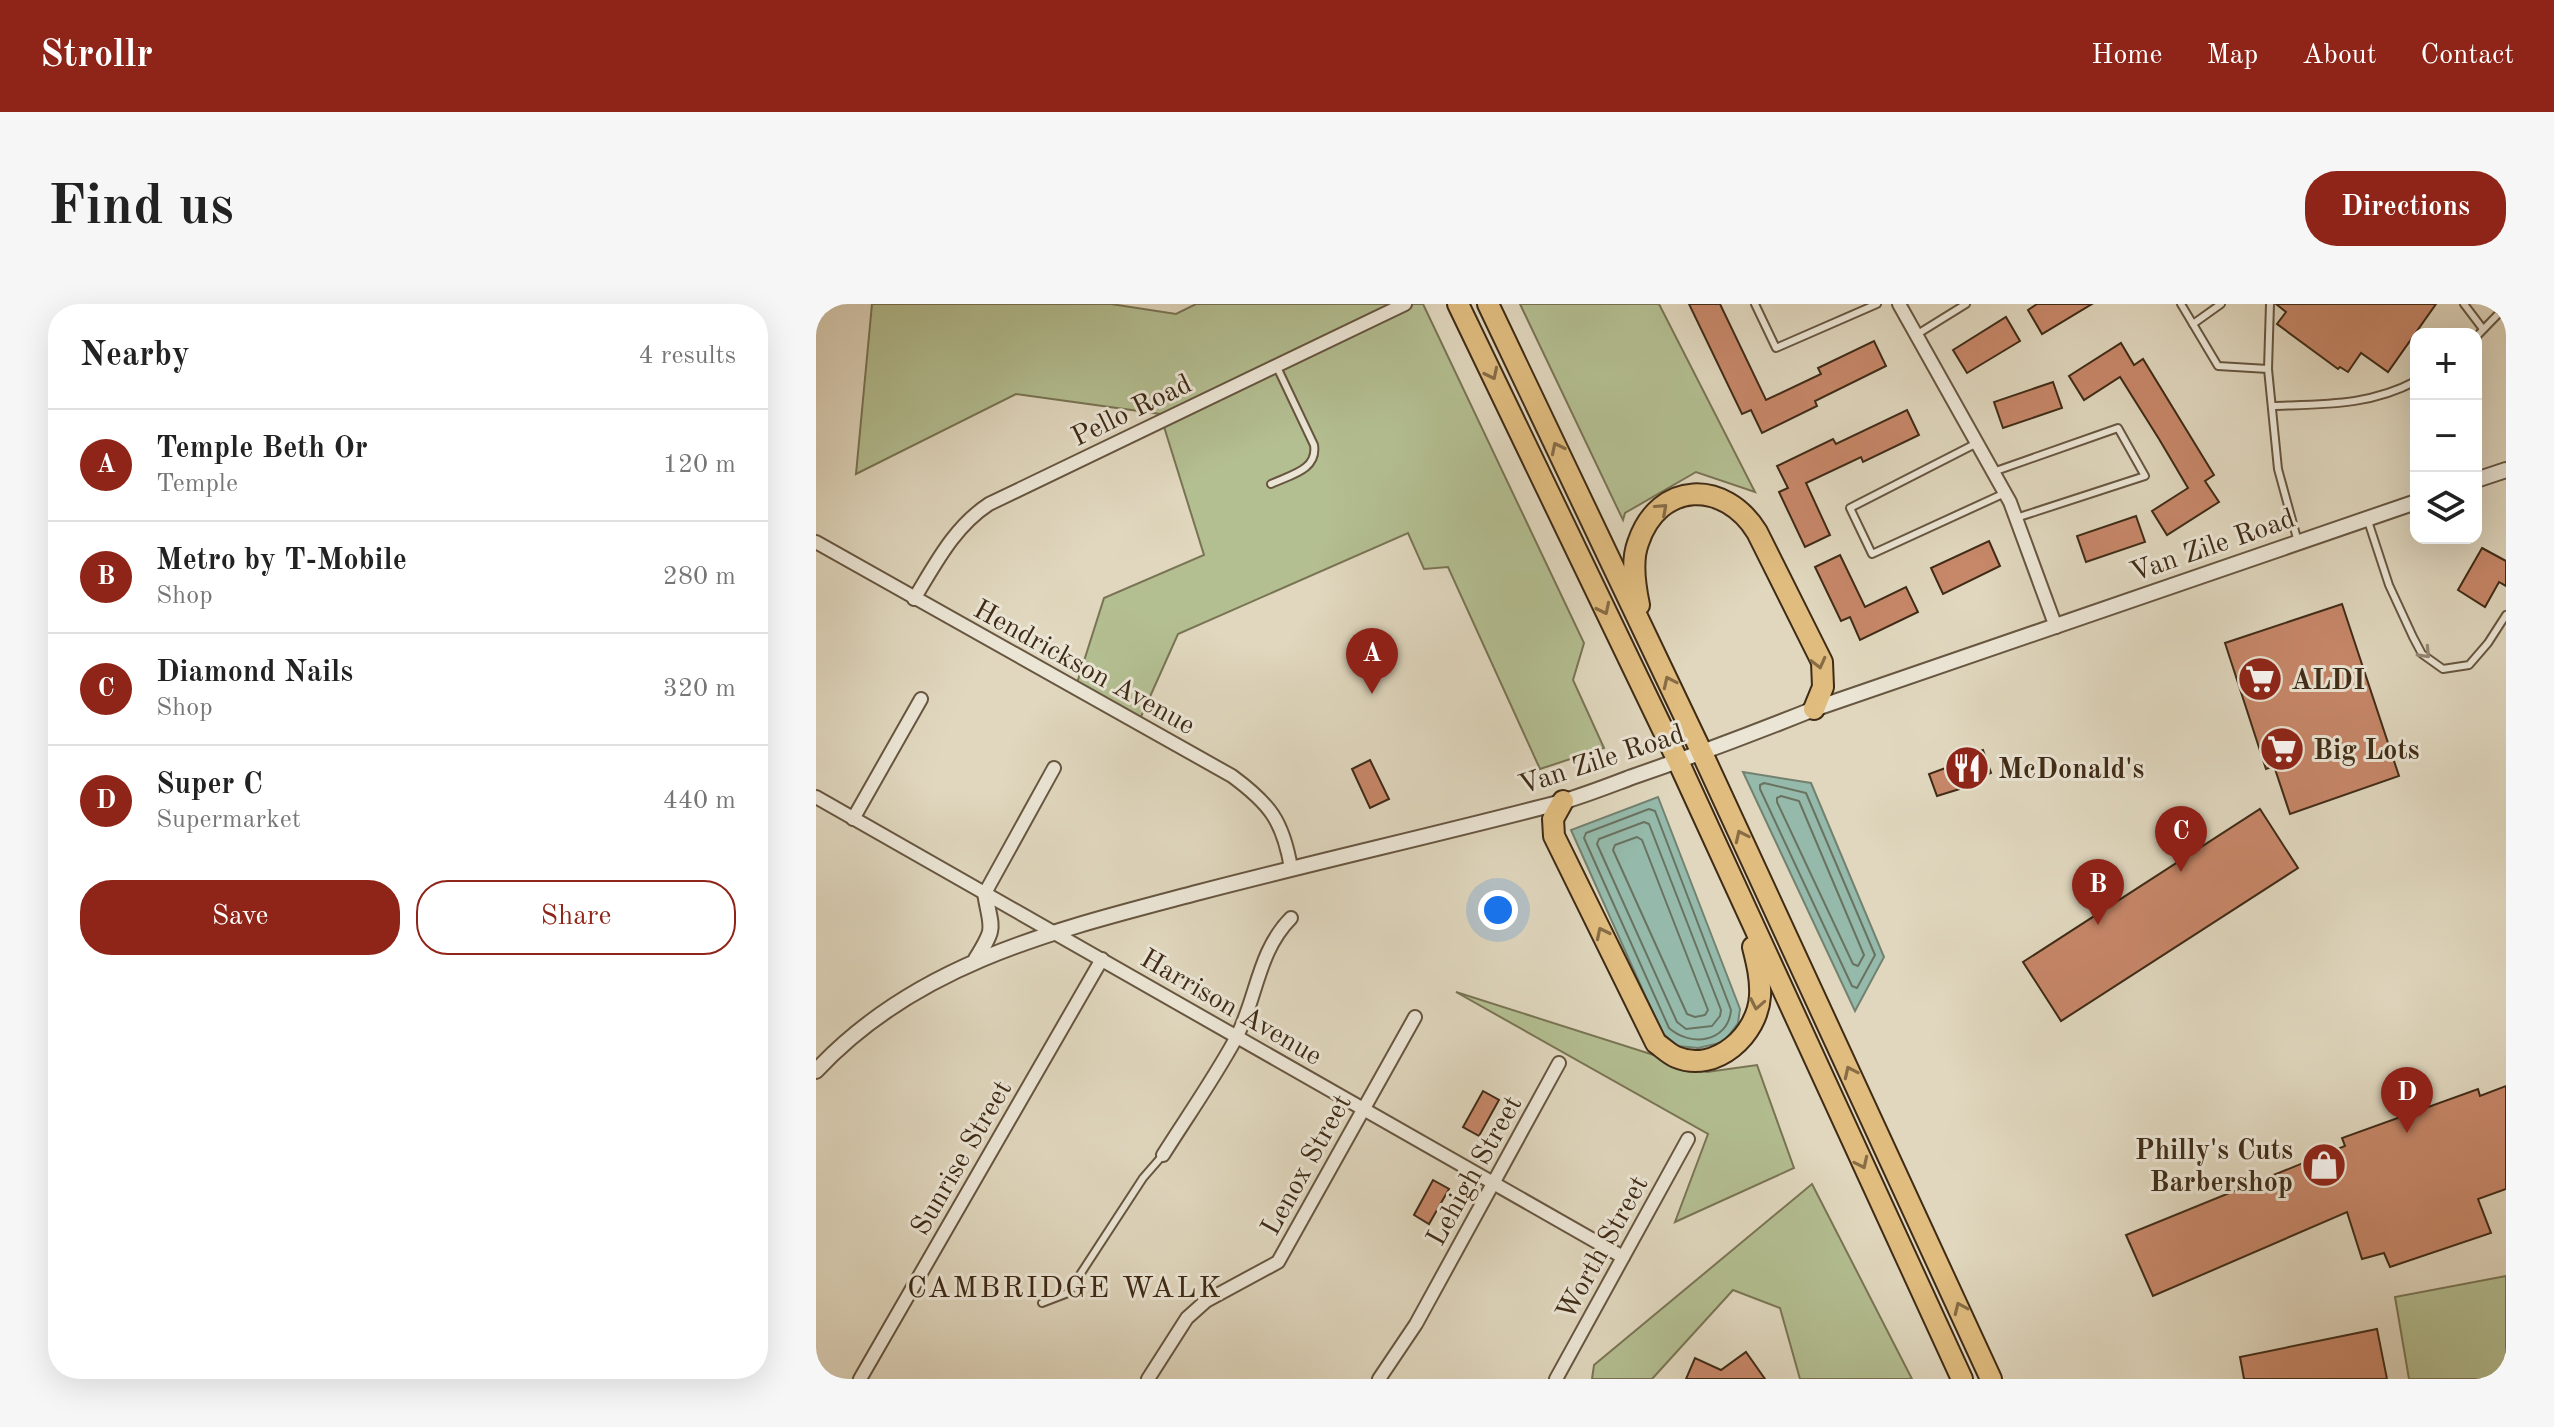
<!DOCTYPE html>
<html lang="en">
<head>
<meta charset="utf-8">
<style>
	body { margin:0; font-family:"Old Standard TT",serif; background:#f6f6f6; color:#222 }
	.controls { position:absolute; right:24px; top:24px; display:grid; overflow:hidden; border-radius:16px; box-shadow:0 8px 32px #0002 }
	.controls button { width:72px; height:72px; display:grid; place-items:center; padding:0; border:0; border-bottom:2px solid #e0e0e0; background:#fff; color:#222; font:40px sans-serif }
	.you { position:absolute; left:682px; top:606px; width:28px; height:28px; margin:-20px; border:6px solid #fff; border-radius:50%; background:#1a73e8; box-shadow:0 0 0 12px #1a73e833 }
	.badge { display:grid; place-items:center; width:52px; height:52px; border-radius:50%; background:#8f2418; color:#fff; font-size:26px; font-weight:700 }
	.pin { position:absolute; translate:-50% -66px; filter:drop-shadow(0 2px 4px #0008) }
	.pin::after { content:''; position:absolute; top:42px; width:28px; height:24px; background:inherit; clip-path:polygon(0 0,100% 0,50% 100%) }
	.list { margin:0; padding:0; list-style:none }
	h2 { display:flex; justify-content:space-between; align-items:center; height:104px; margin:0; padding:0 32px; font-size:34px }
	h2 small { font-size:26px; font-weight:400; color:#767676 }
	.list li { display:grid; grid-template-columns:52px 1fr auto; gap:24px; align-items:center; box-sizing:border-box; height:112px; padding:0 32px; border-top:2px solid #e0e0e0 }
	.list b { display:block; font-size:30px; white-space:nowrap }
	.list p { margin:0; font-size:26px; white-space:nowrap; color:#767676 }
	.list em { font-size:26px; font-style:normal; color:#767676 }
	.actions { display:flex; gap:16px; padding:24px 32px }
	.actions a { flex:1; padding:18px 0; border:2px solid #8f2418; border-radius:32px; text-align:center; font-size:28px; color:#8f2418 }
	.actions .main { background:#8f2418; color:#fff }
	.icon { flex:none; width:44px; height:44px; fill:none; stroke:currentColor; stroke-width:2; stroke-linecap:round; stroke-linejoin:round }
	.map { position:relative; flex:none; width:1690px; height:1075px; overflow:hidden; border-radius:32px }
	header { display:flex; align-items:center; gap:48px; box-sizing:border-box; height:112px; padding:0 40px; background:#8f2418; color:#fff }
	header strong { font-size:38px }
	nav { display:flex; gap:44px; margin-inline-start:auto; font-size:28px }
	.intro { display:flex; align-items:center; justify-content:space-between; box-sizing:border-box; height:192px; padding:0 48px }
	h1 { margin:0; font-size:56px }
	.button { padding:20px 36px; border-radius:32px; background:#8f2418; color:#fff; font-size:28px; font-weight:700 }
	main { display:flex; gap:48px; padding:0 48px }
	aside { flex:1; background:#fff; border-radius:32px; box-shadow:0 8px 32px #0002 }
	.map>svg:first-child { display:block }
	.green { fill:#b3be91; stroke:#797454; stroke-width:2 }
	.water { fill:#95baab; stroke:#73816f; stroke-width:2 }
	.lines { fill:none; stroke-linecap:round; stroke-linejoin:round }
	.shore { stroke:#6a7260; stroke-width:2 }
	.building { fill:#c78769; stroke:#3f2b16; stroke-width:2 }
	.service-casing { stroke:#675640; stroke-width:10 }
	.minor-casing { stroke:#675640; stroke-width:16 }
	.tertiary-casing { stroke:#675640; stroke-width:18 }
	.trunk-casing { stroke:#3f2b16; stroke-width:24 }
	.service { stroke:#ebe5d5; stroke-width:6 }
	.minor { stroke:#ebe5d5; stroke-width:12 }
	.tertiary { stroke:#ebe5d5; stroke-width:14 }
	.trunk { stroke:#e0bc7f; stroke-width:20 }
	.oneway { stroke:#876c45 }
	.oneway2 { stroke:#958876 }
	.labels { text-anchor:middle; stroke-width:6; stroke-linejoin:round; paint-order:stroke }
	.street-label { font-size:28px; fill:#3f2b16; stroke:#ebe5d5 }
	.poi-label { font-size:28px; font-weight:bold; fill:#3f2b16; stroke:#ebe5d5; text-anchor:start }
	.neighbourhood-label { font-size:30px; letter-spacing:2px; fill:#3f2b16; stroke:#ebe5d5 }
</style>
</head>
<body>
<header>
<strong>Strollr</strong>
<nav><a>Home</a><a>Map</a><a>About</a><a>Contact</a></nav>
</header>
<div class="intro"><h1>Find us</h1><a class="button">Directions</a></div>
<main>
<aside>
<h2>Nearby<small>4 results</small></h2>
<ul class="list">
<li><span class="badge">A</span><div><b>Temple Beth Or</b><p>Temple</p></div><em>120 m</em></li>
<li><span class="badge">B</span><div><b>Metro by T-Mobile</b><p>Shop</p></div><em>280 m</em></li>
<li><span class="badge">C</span><div><b>Diamond Nails</b><p>Shop</p></div><em>320 m</em></li>
<li><span class="badge">D</span><div><b>Super C</b><p>Supermarket</p></div><em>440 m</em></li>
</ul>
<div class="actions"><a class="main">Save</a><a>Share</a></div>
</aside>
<div class="map">
<svg width="1690" height="1075" viewBox="0 0 1690 1075">
	<rect width="100%" height="100%" fill="#e0d7be"/>
	<filter id="stains"><feTurbulence type="fractalNoise" baseFrequency=".0025" numOctaves="4"/><feColorMatrix values="0 0 0 0 .2 0 0 0 0 .09 0 0 0 0 .02 0 0 0 .5 -.17"/></filter>
	<radialGradient id="worn" r=".72"><stop offset=".6" stop-color="#630" stop-opacity="0"/><stop offset="1" stop-color="#630" stop-opacity=".3"/></radialGradient>
	<g class="green">
		<path d="M56,0H295L360,10L380,0H607L768,339L757,376L788,444L724,465L632,263L608,265L592,229L362,330L324,415L261,379L288,294L388,251L344,110L200,90L40,170Z"/>
		<path d="M704,0H843L939,188L880,168L809,209L807,216Z"/>
		<path d="M640,688L891,768L941,761L978,864L859,918L892,830Z"/>
		<path d="M996,880L1096,1075H984L964,1004L917,986L836,1075H776L778,1061Z"/>
		<path d="M1690,972V1075H1593L1579,993Z"/>
	</g>
	<g class="water">
		<path d="M927,468L995,479L1068,653L1039,707Z"/>
		<path d="M842,493L924,705L922,719L908,738L882,744L862,742L846,729L755,526Z"/>
	</g>
	<g class="lines">
		<g class="shore">
			<path d="M948,479L990,489L1059,651L1041,684L1036,682L944,485V481Z"/>
			<path d="M965,492L983,497L1048,651L1042,662L1037,660L961,498V494Z"/>
			<path d="M833,505L839,507L915,706C912,739 874,743 853,724L768,534L770,529Z"/>
			<path d="M828,518L833,520L905,706L904,712L896,722L870,725L861,718L781,540L783,535Z"/>
			<path d="M821,533L826,536L892,706L889,711L879,713L871,710L797,546L799,541Z"/>
		</g>
	</g>
	<g class="building">
		<path d="M873,0H904L950,96L1005,70L1002,64L1058,37L1070,62L999,97L1001,102L946,129L935,106L926,110Z"/>
		<path d="M1221,0H1276L1226,30L1212,6Z"/>
		<path d="M1460,0H1620L1572,68L1545,49L1532,68L1524,63L1522,65L1461,20L1470,8Z"/>
		<path d="M1190,13L1204,37L1151,69L1137,46Z"/>
		<path d="M1305,39L1318,61L1327,55L1398,171L1389,177L1403,198L1351,231L1336,207L1372,184L1343,135L1304,73L1268,96L1253,72Z"/>
		<path d="M1237,78L1246,104L1187,124L1178,98Z"/>
		<path d="M1091,106L1103,131L1047,158L1045,153L990,179L1014,231L989,243L963,188L972,184L961,162L1017,135L1020,140Z"/>
		<path d="M1320,212L1329,238L1270,258L1261,232Z"/>
		<path d="M1173,237L1184,262L1127,290L1115,264Z"/>
		<path d="M1666,244L1690,257V282L1683,278L1669,303L1642,286Z"/>
		<path d="M1024,251L1049,303L1090,283L1102,308L1044,336L1034,313L1025,317L999,263Z"/>
		<path d="M1526,300L1583,472L1474,510L1458,462L1450,465L1409,339Z"/>
		<path d="M1167,446L1175,469L1161,474L1163,479L1121,492L1113,470L1143,459L1142,455Z"/>
		<path d="M554,456L573,495L554,504L536,465Z"/>
		<path d="M1444,505L1482,564L1245,717L1207,658Z"/>
		<path d="M1690,782V885L1662,895L1675,929L1574,963L1568,949L1546,955L1531,908L1337,992L1310,931L1529,842L1526,834L1662,785L1664,792Z"/>
		<path d="M667,787L683,796L663,832L647,823Z"/>
		<path d="M617,876L633,885L613,920L598,911Z"/>
		<path d="M1561,1025L1571,1075H1428L1424,1053Z"/>
		<path d="M930,1048L949,1075H870L879,1054L905,1066Z"/>
	</g>
	<g class="lines">
		<g class="service-casing">
			<g id="service">
				<path d="M939,0L960,44L1061,0"/>
				<path d="M1365,0L1402,62L1452,65L1462,165L1482,238"/>
				<path d="M1648,0L1667,25"/>
				<path d="M1377,20L1405,0"/>
				<path d="M1100,31L1150,0"/>
				<path d="M1660,33L1689,3"/>
				<path d="M1452,65L1454,0"/>
				<path d="M1456,102C1508,100 1553,102 1600,77"/>
				<path d="M1161,139L1034,204L1056,250L1189,189"/>
				<path d="M1177,168L1302,124L1329,172L1200,214"/>
				<path d="M455,180C474,171 502,166 498,141L460,61"/>
				<path d="M1551,214L1573,281L1597,333L1606,350L1627,365L1653,361L1672,339L1690,311"/>
				<path d="M226,999L252,989L327,874L347,851"/>
			</g>
		</g>
		<g class="minor-casing">
			<g id="minor">
				<path d="M1083,0L1194,198L1240,323"/>
				<path d="M0,238L416,472C454,500 467,517 475,564"/>
				<path d="M98,295C120,259 138,223 173,200L589,0"/>
				<path d="M0,493L807,953"/>
				<path d="M37,515L105,395"/>
				<path d="M169,589L238,464"/>
				<path d="M347,851C371,813 397,776 419,736C441,696 441,648 475,614"/>
				<path d="M44,1075L286,655"/>
				<path d="M332,1075L371,1014L390,997L462,958L599,713"/>
				<path d="M563,1075L600,1020L743,759"/>
				<path d="M740,1075L872,835"/>
			</g>
		</g>
		<g class="tertiary-casing">
			<g id="tertiary">
				<path d="M1660,176L1690,166"/>
				<path d="M160,655C181,621 175,626 169,589"/>
				<path d="M0,767C102,657 245,625 384,588C503,557 623,530 742,499C767,492 792,482 816,473C877,452 938,429 998,405L1600,198"/>
			</g>
		</g>
		<g class="trunk-casing">
			<g id="trunk">
				<path d="M642,0L862,457L1146,1075"/>
				<path d="M672,0L886,449L1175,1075"/>
				<path d="M823,301C819,282 815,258 822,239C843,176 909,176 941,228L1006,358L1007,383L998,405"/>
				<path d="M747,497L737,515L738,532L840,739C846,743 853,750 860,753C900,770 942,730 944,692C945,675 941,659 937,643"/>
			</g>
		</g>
		<use href="#service" class="service"/>
		<use href="#minor" class="minor"/>
		<use href="#tertiary" class="tertiary"/>
		<use href="#trunk" class="trunk"/>
	</g>
	<defs><path id="oneway-chevron" d="M-2-3.5L2.5 0L-2 3.5" fill="none" stroke-width="1.6" stroke-linecap="round" stroke-linejoin="round" transform="scale(2)"/></defs>
	<g class="oneway">
		<use href="#oneway-chevron" transform="translate(676 70) rotate(64)"/>
		<use href="#oneway-chevron" transform="translate(741 144) rotate(-116)"/>
		<use href="#oneway-chevron" transform="translate(846 205) rotate(-42)"/>
		<use href="#oneway-chevron" transform="translate(788 305) rotate(64)"/>
		<use href="#oneway-chevron" transform="translate(1003 359) rotate(76)"/>
		<use href="#oneway-chevron" transform="translate(853 378) rotate(-115)"/>
		<use href="#oneway-chevron" transform="translate(925 532) rotate(-115)"/>
		<use href="#oneway-chevron" transform="translate(786 629) rotate(-116)"/>
		<use href="#oneway-chevron" transform="translate(941 700) rotate(101)"/>
		<use href="#oneway-chevron" transform="translate(1034 768) rotate(-115)"/>
		<use href="#oneway-chevron" transform="translate(1046 859) rotate(65)"/>
		<use href="#oneway-chevron" transform="translate(1144 1004) rotate(-114)"/>
	</g>
	<use class="oneway2" href="#oneway-chevron" transform="translate(1609 349) rotate(47)"/>
	<defs>
		<g id="supermarket-disc" transform="scale(2.3)"><circle r="9.5" fill="#8f2418" stroke="#ebe5d5"/><path d="M-6-5.5h2.5l.6 2H6L4.5 2H-2.5L-4.4-4H-6ZM-1.5 3.2a1.3 1.3 0 1 0 .1 0ZM3 3.2a1.3 1.3 0 1 0 .1 0Z" fill="#fff"/></g>
		<g id="restaurant-disc" transform="scale(2.3)"><circle r="9.5" fill="#8f2418" stroke="#ebe5d5"/><path d="M-5-6h1v4h1v-4h1v4h1v-4h1v5L-1.5 .5V6h-2V.5L-5-1ZM5-6V6H3V1.5H1.5Q1.5-4 5-6Z" fill="#fff"/></g>
		<g id="shop-disc" transform="scale(2.3)"><circle r="9.5" fill="#8f2418" stroke="#ebe5d5"/><path d="M-5-2.5h2.3a2.7 3.5 0 0 1 5.4 0H5L5.5 6h-11ZM-1.5-2.5h3a1.5 2.3 0 0 0-3 0Z" fill="#fff"/></g>
	</defs>
	<g fill-rule="evenodd">
		<use href="#supermarket-disc" x="1444" y="375"/>
		<use href="#supermarket-disc" x="1466" y="445"/>
		<use href="#restaurant-disc" x="1151" y="464"/>
		<use href="#shop-disc" x="1508" y="861"/>
	</g>
	<g class="labels">
		<g class="street-label">
			<text transform="translate(315 105) rotate(-26)" y="10">Pello Road</text>
			<text transform="translate(1396 240) rotate(-19)" y="10">Van Zile Road</text>
			<text transform="translate(269 362) rotate(29)" y="10">Hendrickson Avenue</text>
			<text transform="translate(785 454) rotate(-18)" y="10">Van Zile Road</text>
			<text transform="translate(416 702) rotate(30)" y="10">Harrison Avenue</text>
			<text transform="translate(144 853) rotate(-60)" y="10">Sunrise Street</text>
			<text transform="translate(489 860) rotate(-61)" y="10">Lenox Street</text>
			<text transform="translate(657 866) rotate(-61)" y="10">Lehigh Street</text>
			<text transform="translate(785 943) rotate(-61)" y="10">Worth Street</text>
		</g>
		<g class="poi-label">
			<text x="1475" y="385">ALDI</text>
			<text x="1497" y="455">Big Lots</text>
			<text x="1182" y="474">McDonald's</text>
			<text x="1477" y="855" text-anchor="end">Philly's Cuts<tspan x="1477" dy="32">Barbershop</tspan></text>
		</g>
		<g class="neighbourhood-label">
			<text x="249" y="993">CAMBRIDGE WALK</text>
		</g>
	</g>
	<rect width="100%" height="100%" filter="url(#stains)"/>
	<rect width="100%" height="100%" fill="url(#worn)"/>
</svg>
<div class="controls">
<button>+</button>
<button>−</button>
<button><svg class="icon" aria-label="layers" viewBox="0 0 24 24"><path d="M12 4l9 5-9 5-9-5zM3 14l9 5 9-5"/></svg></button>
</div>
<div class="you"></div>
<div class="pin badge" style="left:556px;top:390px">A</div>
<div class="pin badge" style="left:1282px;top:621px">B</div>
<div class="pin badge" style="left:1365px;top:568px">C</div>
<div class="pin badge" style="left:1591px;top:829px">D</div>
</div>
</main>
</body>
</html>
